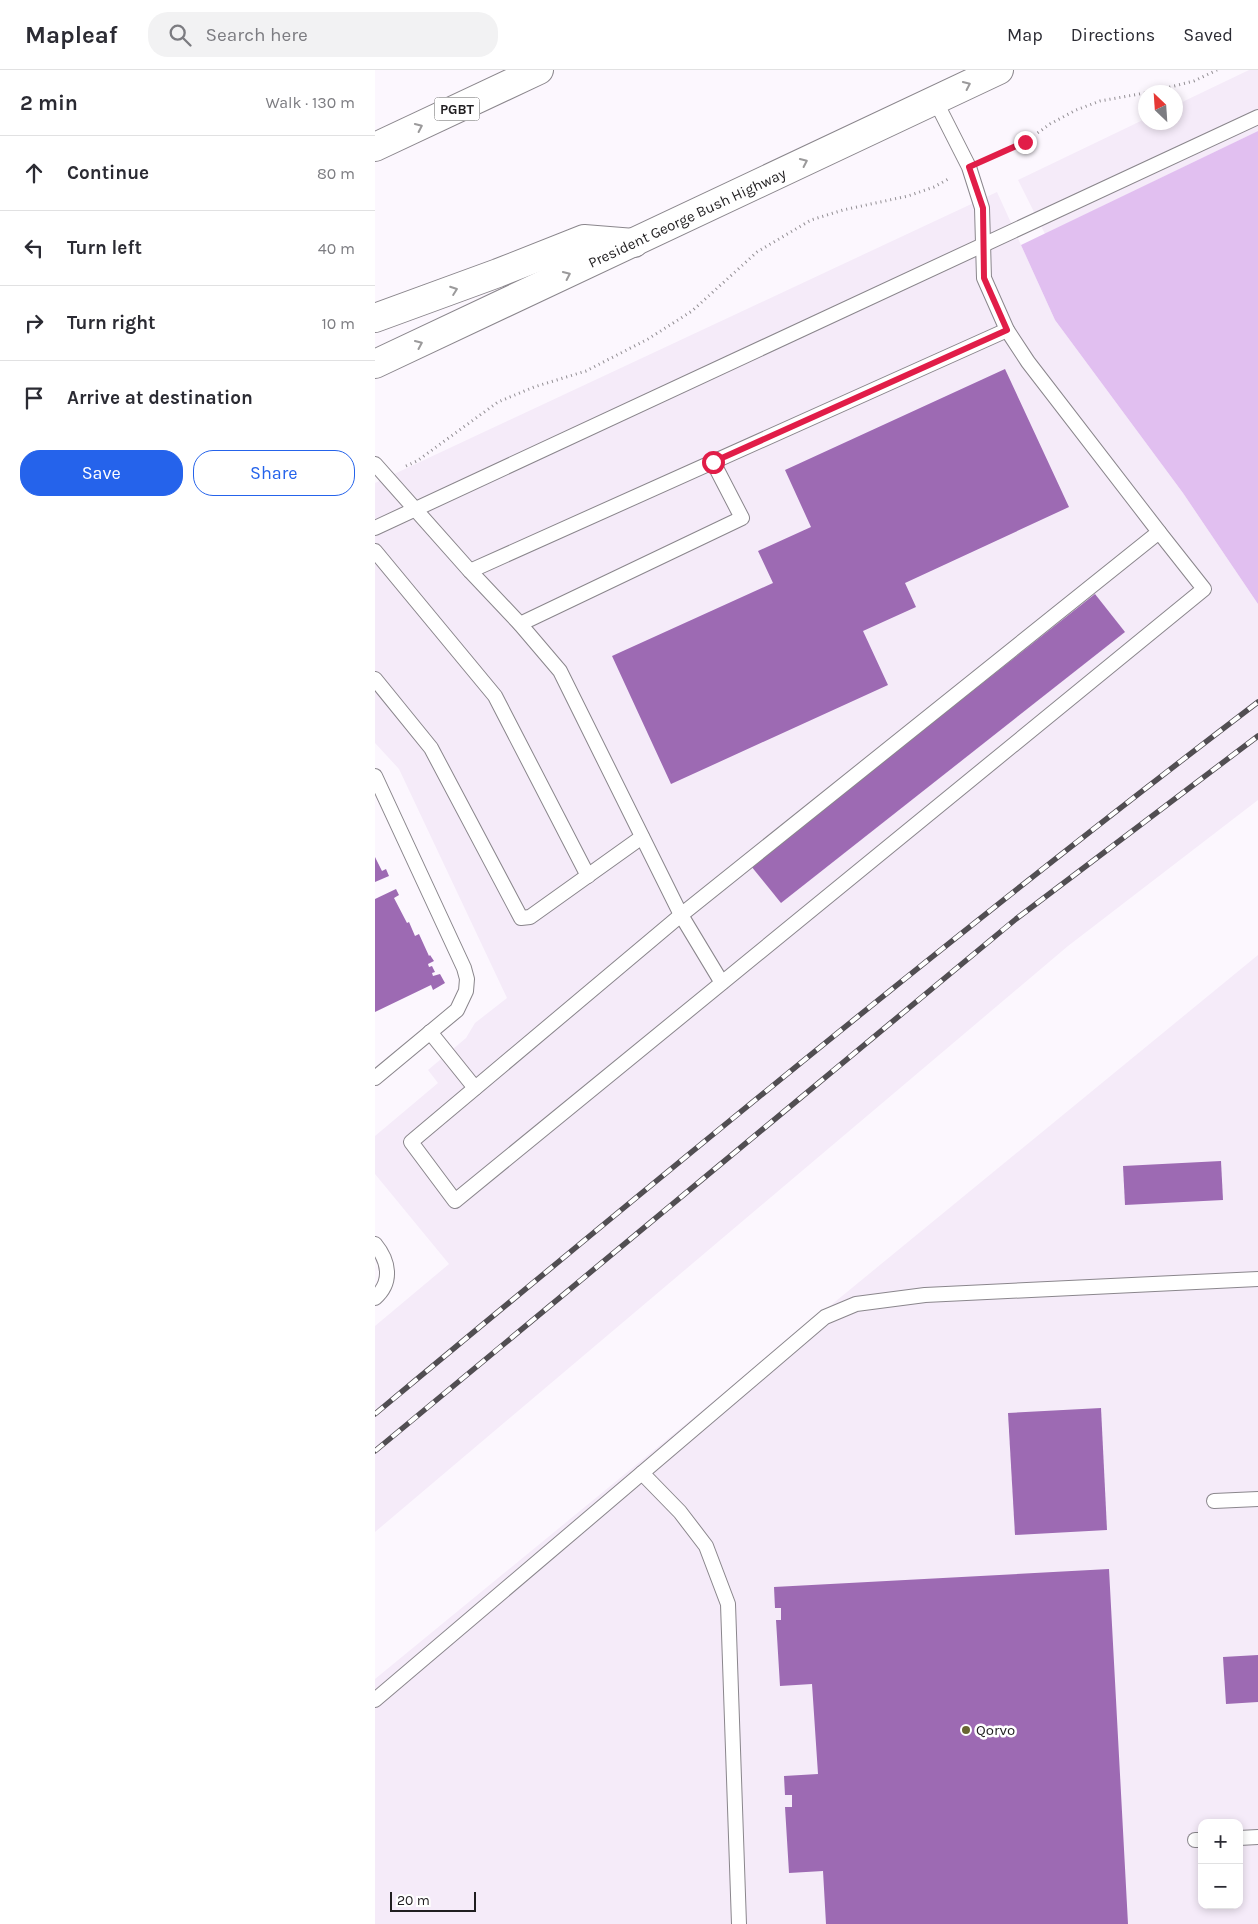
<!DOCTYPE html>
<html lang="en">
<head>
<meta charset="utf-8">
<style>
	body { margin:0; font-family:Karla,sans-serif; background:#f2f2f3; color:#2b2b33 }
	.controls { position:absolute; right:15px; bottom:15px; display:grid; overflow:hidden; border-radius:10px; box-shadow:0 2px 8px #0003 }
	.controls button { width:45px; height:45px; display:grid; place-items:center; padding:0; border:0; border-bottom:1px solid #e1e1e2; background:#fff; color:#2b2b33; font:25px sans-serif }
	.compass { position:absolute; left:763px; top:15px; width:45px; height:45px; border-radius:50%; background:#fff; box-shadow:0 2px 8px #0003; rotate:335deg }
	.scale { position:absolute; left:15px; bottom:12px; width:86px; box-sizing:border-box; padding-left:5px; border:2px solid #201e20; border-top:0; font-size:14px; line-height:18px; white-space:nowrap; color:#201e20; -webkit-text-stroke:4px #fff; paint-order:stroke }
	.stop { position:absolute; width:15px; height:15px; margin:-11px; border:4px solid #e11d48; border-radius:50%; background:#fff }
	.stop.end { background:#e11d48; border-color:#fff; box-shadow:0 1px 5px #0008 }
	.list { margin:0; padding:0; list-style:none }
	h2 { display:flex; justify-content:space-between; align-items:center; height:65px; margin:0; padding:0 20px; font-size:21px }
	h2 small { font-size:16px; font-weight:400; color:#7c7c81 }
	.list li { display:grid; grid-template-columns:32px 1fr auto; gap:15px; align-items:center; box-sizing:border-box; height:75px; padding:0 20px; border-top:1px solid #e1e1e2 }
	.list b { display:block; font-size:19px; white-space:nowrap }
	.list em { font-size:16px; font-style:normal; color:#7c7c81 }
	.actions { display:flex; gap:10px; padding:15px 20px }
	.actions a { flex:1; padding:11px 0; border:1px solid #2563eb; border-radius:20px; text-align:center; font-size:18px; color:#2563eb }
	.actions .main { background:#2563eb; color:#fff }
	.icon { flex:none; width:28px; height:28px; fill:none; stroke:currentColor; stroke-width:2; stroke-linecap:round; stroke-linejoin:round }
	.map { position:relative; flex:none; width:883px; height:1854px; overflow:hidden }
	header { display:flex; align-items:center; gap:30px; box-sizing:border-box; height:70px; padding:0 25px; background:#fff; border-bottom:1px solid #e1e1e2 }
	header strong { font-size:24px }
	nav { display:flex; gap:28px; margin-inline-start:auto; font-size:18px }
	.search { width:350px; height:45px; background:#f2f2f3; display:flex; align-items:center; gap:12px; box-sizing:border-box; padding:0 18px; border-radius:20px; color:#7c7c81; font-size:19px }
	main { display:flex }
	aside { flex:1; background:#fff }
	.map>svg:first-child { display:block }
	.built { fill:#f5ebf9; fill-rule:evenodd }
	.green { fill:#e1bff0 }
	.building { fill:#9d6ab3 }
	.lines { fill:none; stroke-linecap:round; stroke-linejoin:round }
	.service-casing { stroke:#8a868c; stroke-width:16 }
	.secondary-casing { stroke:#8a868c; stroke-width:30 }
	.motorway-casing { stroke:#8a868c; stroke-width:30 }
	.path { stroke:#938f94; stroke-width:3; stroke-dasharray:1 4; stroke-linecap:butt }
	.service { stroke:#fff; stroke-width:14 }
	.secondary { stroke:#fff; stroke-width:28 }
	.motorway { stroke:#fff; stroke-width:28 }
	.rail-casing { stroke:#514e52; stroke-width:5.5 }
	.rail { stroke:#fff; stroke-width:4; stroke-dasharray:11; stroke-linecap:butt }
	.oneway { stroke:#9b9a9b }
	.route { stroke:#e11d48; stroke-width:6 }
	.poi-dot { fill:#686532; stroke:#fff; stroke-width:2 }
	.labels { text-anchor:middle; stroke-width:5; stroke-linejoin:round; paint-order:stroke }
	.shield { fill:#fff; stroke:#636263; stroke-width:1 }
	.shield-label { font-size:14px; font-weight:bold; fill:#201e20 }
	.street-label { font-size:15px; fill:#201e20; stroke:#fff }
	.poi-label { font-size:15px; fill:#201e20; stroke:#fff; text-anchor:start }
</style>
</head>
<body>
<header>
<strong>Mapleaf</strong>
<div class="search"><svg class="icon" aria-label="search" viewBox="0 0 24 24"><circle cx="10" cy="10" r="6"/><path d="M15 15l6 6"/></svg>Search here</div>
<nav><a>Map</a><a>Directions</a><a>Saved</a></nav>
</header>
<main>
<aside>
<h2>2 min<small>Walk · 130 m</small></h2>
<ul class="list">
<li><svg class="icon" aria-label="ahead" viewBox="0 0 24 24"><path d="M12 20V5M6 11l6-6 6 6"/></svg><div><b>Continue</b></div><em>80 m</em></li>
<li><svg class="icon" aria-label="left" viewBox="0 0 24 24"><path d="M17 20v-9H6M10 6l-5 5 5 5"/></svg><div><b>Turn left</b></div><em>40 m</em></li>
<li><svg class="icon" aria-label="right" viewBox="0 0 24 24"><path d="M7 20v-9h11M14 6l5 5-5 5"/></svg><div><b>Turn right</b></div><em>10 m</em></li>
<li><svg class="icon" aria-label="arrive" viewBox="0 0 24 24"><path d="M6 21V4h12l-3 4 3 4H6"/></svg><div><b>Arrive at destination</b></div></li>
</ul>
<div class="actions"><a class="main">Save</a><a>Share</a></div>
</aside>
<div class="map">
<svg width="883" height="1854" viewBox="0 0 883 1854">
	<rect width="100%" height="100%" fill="#fcf7fe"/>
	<g class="built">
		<path d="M874,0H883V61L670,164L643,110L770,49V52H800L801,35Z"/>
		<path d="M622,122L680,250L808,423L883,534V730L693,876L0,1462V1256L74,1194L0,1104V1066L63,1013L53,1000L91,968L100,953L132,928L24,699L0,673V413Z"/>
		<path d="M883,885V1854H0V1609ZM827,1753H864V1835H827Z"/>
	</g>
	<path class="green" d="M883,61V534L808,423L680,250L646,175Z"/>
	<g class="building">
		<path d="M630,299L694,437L530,513L541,537L488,561L513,615L296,714L237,586L398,513L383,481L436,457L410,400Z"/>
		<path d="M720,524L750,562L406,833L376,796Z"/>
		<path d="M0,787L7,801L11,799L14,806L0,812Z"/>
		<path d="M21,819L24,825L19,828L32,853L34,852L40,866L44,864L54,886L55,885L59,891L53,894L54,897L57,896L60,902L57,903L58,906L65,904L70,913L58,920L56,915L0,942V829Z"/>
		<path d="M846,1091L848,1130L750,1135L748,1096Z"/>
		<path d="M726,1338L732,1460L640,1465L633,1343Z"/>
		<path d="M734,1499L753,1854H451L448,1801L414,1803L410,1737H417V1725H410L409,1706L443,1704L437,1614L405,1616L401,1550H406V1538H400L399,1517Z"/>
		<path d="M883,1585V1632L851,1634L848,1587Z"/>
	</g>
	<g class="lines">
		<g class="service-casing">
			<g id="service">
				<path d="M0,394L95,501L145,554L185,601L306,845L784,462L653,292L632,260L609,208L607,138L594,97L560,30"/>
				<path d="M0,458L883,47"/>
				<path d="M0,481L120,626L213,806"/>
				<path d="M95,501L632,260"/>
				<path d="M145,554L367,448L338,392"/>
				<path d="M0,609L56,678L146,848L155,847L267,767"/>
				<path d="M0,706L89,898L92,909L91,921L82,940L0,1008"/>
				<path d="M347,913L306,845L36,1072L80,1131L829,519L784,462"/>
				<path d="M55,962L100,1018"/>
				<path d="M0,1174C14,1191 18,1212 0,1228"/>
				<path d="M267,1403L450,1247L481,1234L550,1225L883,1209"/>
				<path d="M839,1431L883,1429"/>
				<path d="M0,1630L267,1403L305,1442L331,1476L353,1534L364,1854"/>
				<path d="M864,1768L883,1767"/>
				<path d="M820,1770H827"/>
			</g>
		</g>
		<g class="secondary-casing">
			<path id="secondary" d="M0,294L624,0"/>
		</g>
		<g class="motorway-casing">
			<g id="motorway">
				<path d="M0,77L164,0"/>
				<path d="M0,248L123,203L209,169L259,173"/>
			</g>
		</g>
		<g class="path">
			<path d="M775,22L819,11L842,0"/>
			<path d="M614,88L650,72L675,54L701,40L725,31L770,23"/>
			<path d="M31,396L42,391L123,332L159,317L211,301L273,269L317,241L382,182L436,150L468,140L533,126L559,117L575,108"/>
		</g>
		<use href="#service" class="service"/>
		<use href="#secondary" class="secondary"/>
		<use href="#motorway" class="motorway"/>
		<g class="rail-casing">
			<g id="rail">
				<path d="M0,1344C291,1102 582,861 883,632"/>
				<path d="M0,1381L641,849L883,666"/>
			</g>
		</g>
		<use href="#rail" class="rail"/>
	</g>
	<defs><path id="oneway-chevron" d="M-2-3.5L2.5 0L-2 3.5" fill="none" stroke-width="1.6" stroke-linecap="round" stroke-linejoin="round" transform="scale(1.25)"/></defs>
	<g class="oneway">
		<use href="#oneway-chevron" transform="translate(592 15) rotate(-25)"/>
		<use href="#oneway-chevron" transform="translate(44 57) rotate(-25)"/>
		<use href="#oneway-chevron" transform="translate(429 92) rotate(-25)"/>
		<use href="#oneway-chevron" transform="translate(192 205) rotate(-25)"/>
		<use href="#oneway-chevron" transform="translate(79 220) rotate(-20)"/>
		<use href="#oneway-chevron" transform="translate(44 274) rotate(-24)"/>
	</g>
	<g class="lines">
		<path class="route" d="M338,392L632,260L609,208L608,138L594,97L650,72"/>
	</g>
	<circle class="poi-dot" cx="591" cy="1660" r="5"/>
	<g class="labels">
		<rect class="shield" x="59.5" y="27.5" width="45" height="23" rx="4"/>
		<g class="shield-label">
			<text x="82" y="44">PGBT</text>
		</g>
		<g class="street-label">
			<text transform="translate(312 148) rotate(-25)" y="5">President George Bush Highway</text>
		</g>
		<g class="poi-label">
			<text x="601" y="1665">Qorvo</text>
		</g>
	</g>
</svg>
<div class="controls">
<button>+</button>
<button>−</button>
</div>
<svg class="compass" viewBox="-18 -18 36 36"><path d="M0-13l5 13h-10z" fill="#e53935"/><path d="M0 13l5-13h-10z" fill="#7c7c81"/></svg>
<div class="scale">20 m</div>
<div class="stop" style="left:338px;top:392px"></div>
<div class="stop end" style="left:650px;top:72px"></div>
</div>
</main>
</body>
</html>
